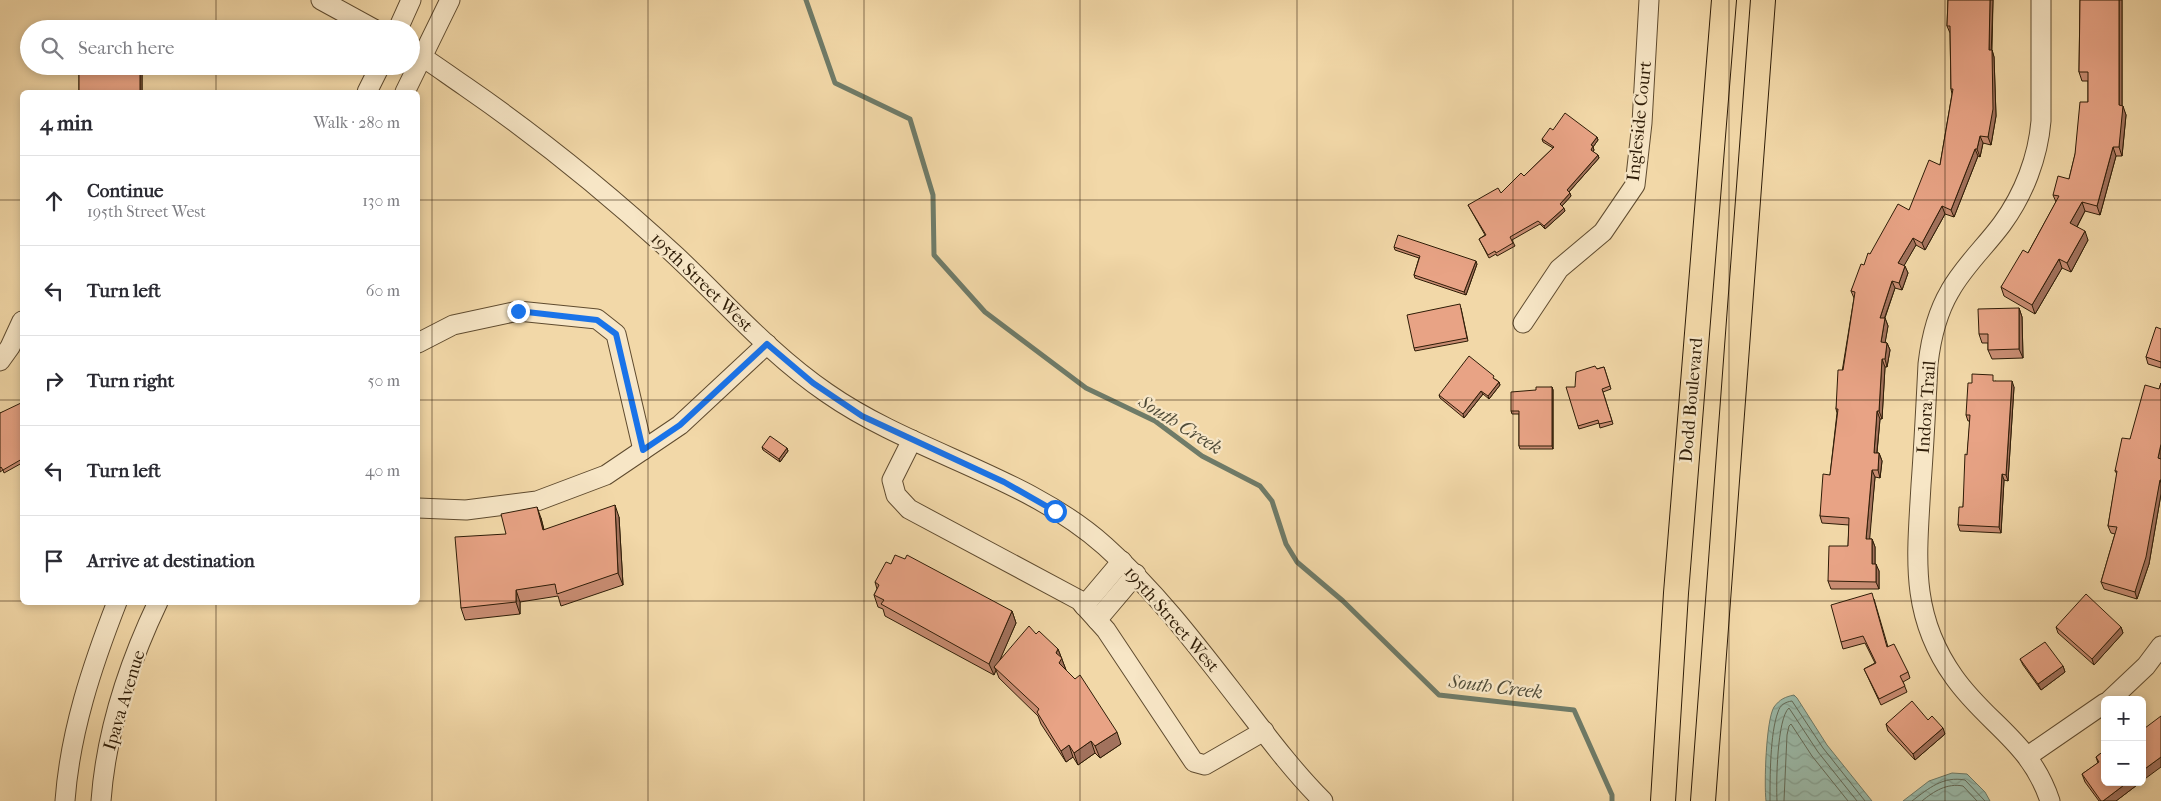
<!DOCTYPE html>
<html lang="en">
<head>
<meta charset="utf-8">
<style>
	body { margin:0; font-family:"IM FELL French Canon",serif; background:#f2f2f3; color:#2b2b33 }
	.controls { position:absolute; right:15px; bottom:15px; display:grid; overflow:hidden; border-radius:8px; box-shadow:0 2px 8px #0003 }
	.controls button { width:45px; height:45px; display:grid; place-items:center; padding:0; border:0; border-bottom:1px solid #e1e1e2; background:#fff; color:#2b2b33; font:25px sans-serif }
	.stop { position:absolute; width:15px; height:15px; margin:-11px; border:4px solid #1a73e8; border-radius:50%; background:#fff }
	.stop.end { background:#1a73e8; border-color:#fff; box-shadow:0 1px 5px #0008 }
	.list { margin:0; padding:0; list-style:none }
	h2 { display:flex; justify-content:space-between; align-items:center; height:65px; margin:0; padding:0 20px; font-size:21px }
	h2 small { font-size:16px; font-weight:400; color:#7c7c81 }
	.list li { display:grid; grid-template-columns:32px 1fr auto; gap:15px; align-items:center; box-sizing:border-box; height:90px; padding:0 20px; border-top:1px solid #e1e1e2 }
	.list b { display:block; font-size:19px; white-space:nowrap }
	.list p { margin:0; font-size:16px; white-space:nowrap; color:#7c7c81 }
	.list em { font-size:16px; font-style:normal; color:#7c7c81 }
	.icon { flex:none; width:28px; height:28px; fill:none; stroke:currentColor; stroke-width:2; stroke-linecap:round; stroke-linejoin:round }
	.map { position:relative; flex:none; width:2161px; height:801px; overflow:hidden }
	.search { position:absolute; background:#fff; box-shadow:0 2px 8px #0003; left:20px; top:20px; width:400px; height:55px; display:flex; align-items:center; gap:12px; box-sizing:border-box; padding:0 18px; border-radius:28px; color:#7c7c81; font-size:19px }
	.panel { position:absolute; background:#fff; box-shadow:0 2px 8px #0003; left:20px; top:90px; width:400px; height:515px; border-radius:8px }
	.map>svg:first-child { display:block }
	.water { fill:url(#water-waves); stroke:#6f7b68 }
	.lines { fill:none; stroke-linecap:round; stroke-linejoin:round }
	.shore { stroke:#646b58; stroke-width:1 }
	.stream { stroke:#6f7b68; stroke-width:5 }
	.minor-casing { stroke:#5f4b2f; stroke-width:21 }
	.major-casing { stroke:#2e1c07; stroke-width:26 }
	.minor { stroke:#f7e6c6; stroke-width:19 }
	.major { stroke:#f2d8a8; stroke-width:24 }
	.wall { fill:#c88c72; stroke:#2e1c07 }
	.shaded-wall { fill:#a2725d; stroke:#2e1c07 }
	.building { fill:#e8a385; stroke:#2e1c07 }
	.route { stroke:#1a73e8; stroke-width:6 }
	.grid { fill:none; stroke:#2e1c07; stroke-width:1; stroke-opacity:0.55 }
	.labels { text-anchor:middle; stroke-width:4.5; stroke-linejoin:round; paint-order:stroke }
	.street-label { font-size:18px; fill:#2e1c07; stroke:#f7e6c6 }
	.water-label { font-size:19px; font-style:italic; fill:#4f4b38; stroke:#f7e6c6 }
</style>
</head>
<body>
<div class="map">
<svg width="2161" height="801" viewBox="0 0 2161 801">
	<defs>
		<pattern id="water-waves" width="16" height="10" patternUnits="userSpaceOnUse" patternTransform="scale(1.25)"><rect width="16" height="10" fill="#9bbaa9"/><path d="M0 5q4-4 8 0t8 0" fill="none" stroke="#869f90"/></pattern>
	</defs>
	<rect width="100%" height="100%" fill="#f2d8a8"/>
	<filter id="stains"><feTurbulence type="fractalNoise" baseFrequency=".004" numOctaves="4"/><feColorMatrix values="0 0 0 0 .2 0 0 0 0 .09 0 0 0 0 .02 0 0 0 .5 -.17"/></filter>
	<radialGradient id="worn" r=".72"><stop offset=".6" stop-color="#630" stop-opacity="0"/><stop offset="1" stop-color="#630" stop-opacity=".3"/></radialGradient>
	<g class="water">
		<path d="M1794,695L1797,698L1827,745L1872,801H1766C1764,784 1766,720 1774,707C1780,699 1785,697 1794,695Z"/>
		<path d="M1952,773L1967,774L1985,792L1990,801H1903L1929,781Z"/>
	</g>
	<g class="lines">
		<g class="shore">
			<path d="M1770,801C1770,778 1770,733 1778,712C1780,705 1785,702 1792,701L1823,748L1865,801"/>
			<path d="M1777,801C1776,784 1777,718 1789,708L1818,752L1857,801"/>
			<path d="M1784,801L1787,735L1789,726L1791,724L1812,756L1848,801"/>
			<path d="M1912,801C1929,788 1943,776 1965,780L1985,801"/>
			<path d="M1922,801C1934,791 1947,783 1963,786L1977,801"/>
		</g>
		<path class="stream" d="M806,0L835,83L910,119L933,195L934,255L985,312L1086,388L1155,421L1202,456L1260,486L1272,501L1286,544L1297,562L1343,601L1439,695L1574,710L1612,795V801"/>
		<g class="minor-casing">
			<g id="minor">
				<path d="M321,0L374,29"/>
				<path d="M2041,0V121C2038,157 2024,194 2002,224C1985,247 1964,266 1950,291C1937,313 1931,338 1928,364C1926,404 1924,445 1921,485C1917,557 1909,614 1954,677C1987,724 2030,741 2050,801"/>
				<path d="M398,29L411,0"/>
				<path d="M411,50C430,61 448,75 466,87C540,138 610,195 676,256C725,302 771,355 827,393C913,453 1027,476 1105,546C1161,596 1204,655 1250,714C1273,744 1296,774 1323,801"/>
				<path d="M367,92L380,66"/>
				<path d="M405,92L450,0"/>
				<path d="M1523,323L1559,269L1603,232L1635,185L1642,123L1649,0"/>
				<path d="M418,343L453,325L518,311L597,319L616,334L643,450"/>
				<path d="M0,361L10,347L22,321"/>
				<path d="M912,440L892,480L896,495L909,509L1079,600L1106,630L1194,762L1205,765L1264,731"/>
				<path d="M418,508L466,510L537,501L606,475L680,425L767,344"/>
				<path d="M1084,606L1122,561"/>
				<path d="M1097,620L1136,574"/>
				<path d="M2110,700L2146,666L2161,646"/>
				<path d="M2028,756L2105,703"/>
				<path d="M65,801C70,732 92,666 117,602"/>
				<path d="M101,801C106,732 128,665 158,602"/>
			</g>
		</g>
		<g class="major-casing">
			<g id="major">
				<path d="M1663,801L1676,593L1724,0"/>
				<path d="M1703,801L1763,0"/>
			</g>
		</g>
		<use href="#minor" class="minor"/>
		<use href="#major" class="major"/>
	</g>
	<g class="wall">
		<path d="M1948,0H1993L1992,50L1994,57L1996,116L1991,145L1983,143L1980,157L1978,156L1954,217L1945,214L1925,250L1916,245L1904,265L1908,273L1902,290L1895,288L1885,318L1888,326L1885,342L1887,343L1890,350L1887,367H1885L1882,419H1880L1877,453H1879L1882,461L1880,478L1875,477L1869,539H1872L1875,547V564L1879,571V589H1831L1828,581L1848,546L1849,525L1822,523L1820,516L1830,475L1837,413L1836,409L1854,298L1851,291L1870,254L1909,210L1940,165L1952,94L1951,89L1950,33L1947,26Z"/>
		<path d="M2080,0H2122V106L2126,115L2122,156H2116L2100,215L2085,211L2077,227L2088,240L2071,272L2062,268L2035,314L2004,296L2001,287L2028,253L2056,202L2053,195L2069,179L2088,102V81H2082L2079,72Z"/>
		<rect x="79" y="66" width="63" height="26"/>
		<path d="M1553,130L1597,137L1598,140L1593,147L1594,150L1593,152L1598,155L1599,158L1569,192L1571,196L1562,206L1565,211L1545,229L1540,224L1512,240L1515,246L1497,256L1496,254L1489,258L1479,239L1485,235L1468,205L1501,193L1524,176L1553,148L1543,142L1542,139Z"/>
		<path d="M1394,247L1477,264L1466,295L1415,278L1414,275L1419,258L1395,250Z"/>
		<path d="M1461,308L1468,341L1415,351L1414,348Z"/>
		<path d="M2019,308L2022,317L2023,358L1992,359L1988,350V343H1982L1979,334Z"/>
		<path d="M2161,329V368L2148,364L2146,357Z"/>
		<path d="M1604,367L1611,389L1603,392L1613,424L1600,428L1599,423L1579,429L1578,426L1575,387L1597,369Z"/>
		<path d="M1495,379L1499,382L1500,385L1489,399L1483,394L1464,418L1440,398L1439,395Z"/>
		<path d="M1995,381L2014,387L2008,481L2004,480L2001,533L1960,531L1958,525L1963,507L1970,421H1968L1966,415Z"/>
		<path d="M2161,383V494L2149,564L2137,599L2104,589L2101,582L2115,534L2111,533L2108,526L2117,474L2115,471L2130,439L2159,389Z"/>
		<path d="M1552,387L1553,390V449H1520L1519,446V414H1512L1511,411L1536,390Z"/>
		<path d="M22,406V463L4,473L3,470L0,472V413Z"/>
		<path d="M762,447L787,448L788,451L780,462L763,450Z"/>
		<path d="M619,517L623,585L561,606L558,596L520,602V614L465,620L461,608L506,534L541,518L544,530Z"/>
		<path d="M875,582L1012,611L1016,623L1000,659L1036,634L1058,649L1066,670L1121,744L1100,758L1095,753L1078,765L1073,757L1066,762L1041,724L1038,716L999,678L996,670L994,675L885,616L883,609L878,607L874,595L877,589Z"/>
		<path d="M1874,599L1888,647L1908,672L1910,678L1903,682L1907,692L1881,705L1864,669L1875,663L1865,643L1843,649L1841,642Z"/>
		<path d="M2056,627H2121L2123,633L2094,665L2058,633Z"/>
		<path d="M2020,659L2063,666L2065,672L2041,690L2023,665Z"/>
		<path d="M1928,720L1945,734L1915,760L1888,731L1886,724Z"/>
		<path d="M2105,750V782H2141L2116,801H2099L2085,782L2082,774L2098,763L2096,757Z"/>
	</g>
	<g class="shaded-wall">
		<path d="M1990,0H1993L1991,57L1989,50Z"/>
		<path d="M2119,0H2122V111L2123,106L2126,115L2122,156L2119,147Z"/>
		<path d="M1992,50L1994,57L1996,116L1991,145L1988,137Z"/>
		<rect x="140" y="66" width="2" height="26"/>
		<path d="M1980,136L1983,143L1980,157L1977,149Z"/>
		<path d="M1597,137L1598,140L1593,147L1594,150L1592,153L1591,150V145Z"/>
		<path d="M2113,147L2116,156L2100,215L2097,206Z"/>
		<path d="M1975,149L1978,156L1954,217L1951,210Z"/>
		<path d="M1598,155L1599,158L1568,193L1567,190Z"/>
		<path d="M1570,193L1571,196L1561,207L1560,204Z"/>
		<path d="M2082,202L2085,211L2074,232L2070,223Z"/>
		<path d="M1942,206L1945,214L1925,250L1922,243Z"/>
		<path d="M1564,208L1565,211L1545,229L1544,226Z"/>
		<path d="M2085,231L2088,240L2071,272L2067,263Z"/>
		<path d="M1913,238L1916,245L1901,271L1898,263Z"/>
		<path d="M2059,259L2062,268L2035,314L2032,305Z"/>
		<path d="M1476,261L1477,264L1466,295L1464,292Z"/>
		<path d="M1905,266L1908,273L1902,290L1899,283Z"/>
		<path d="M1892,281L1895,288L1882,325L1880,318Z"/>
		<path d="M2019,308L2022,317L2023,358L2019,349Z"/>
		<path d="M1885,318L1888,326L1884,349L1881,342Z"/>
		<path d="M1887,343L1890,350L1887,367L1885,359Z"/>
		<path d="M1882,359L1885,367L1882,419L1879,411Z"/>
		<path d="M2012,381L2014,387L2008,481L2006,475Z"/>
		<path d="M1499,382L1500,385L1489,399L1488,396Z"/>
		<path d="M1552,387L1553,390V449L1552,446Z"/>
		<path d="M1481,391L1483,394L1464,418L1463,414Z"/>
		<path d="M1877,411L1880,419L1876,461L1874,453Z"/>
		<path d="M2161,444V463L2158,458Z"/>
		<path d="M787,448L788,451L780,462L779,459Z"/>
		<path d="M1879,453L1882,461L1880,478L1878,470Z"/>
		<path d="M1872,470L1875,477L1869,547L1866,539Z"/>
		<path d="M2002,474L2004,480L2001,533L1999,527Z"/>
		<path d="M2160,480L2161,483V494L2149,564L2137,599L2135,592Z"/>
		<path d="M615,505L619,517L623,585L618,573Z"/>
		<path d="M537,507L541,518L547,542L543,530Z"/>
		<path d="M1872,539L1875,547V571L1872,564Z"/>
		<path d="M1876,564L1879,571V589L1876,582Z"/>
		<path d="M516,590L520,602V614L516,602Z"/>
		<path d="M1012,611L1016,623L996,669L994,667L996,670L994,675L989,664Z"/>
		<path d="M2121,627L2123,633L2094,665L2092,659Z"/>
		<path d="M1058,649L1066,670L1063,675L1056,653Z"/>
		<path d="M2063,666L2065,672L2041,690L2038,684Z"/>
		<path d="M1943,728L1945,734L1915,760L1913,754Z"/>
		<path d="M1117,732L1121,744L1100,758L1095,746Z"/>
		<path d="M1091,741L1095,753L1078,765L1074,753Z"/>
		<path d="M1069,745L1073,757L1066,762L1061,751Z"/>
		<path d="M2161,757V767L2142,781V771Z"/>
		<path d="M2128,782H2141L2116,801H2103Z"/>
	</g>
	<g class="building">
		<path d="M1948,0H1990L1989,50H1992L1993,109L1988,137L1980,136L1977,149H1975L1951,210L1942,206L1922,243L1913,238L1898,263L1905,266L1899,283L1892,281L1880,318H1885L1881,342L1887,343L1885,359H1882L1879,411H1877L1874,453H1879L1878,470H1872L1866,539H1872V564H1876V582L1828,581L1829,546H1848L1849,518L1820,516L1823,474L1830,475L1838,409H1836L1838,370H1843L1855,292L1851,291L1861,264L1864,265L1868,253L1870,254L1898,204L1909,210L1929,160L1940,165L1953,89H1951L1950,26H1947Z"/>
		<path d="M2080,0H2119V105L2123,106L2119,147H2113L2097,206L2082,202L2070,223L2085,231L2067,263L2059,259L2032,305L2001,287L2023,250L2028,253L2059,196L2053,195L2058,176L2069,179L2075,154L2080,102H2088V72H2079Z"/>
		<rect x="79" y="66" width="61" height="26"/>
		<path d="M1565,113L1597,137L1591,145L1593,146L1591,150L1598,155L1567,190L1570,193L1560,204L1564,208L1544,226L1538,221L1510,237L1513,243L1496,253L1495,251L1488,255L1479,239L1486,235L1468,205L1498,188L1501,193L1521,173L1524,176L1554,147L1542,139L1550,128L1553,130Z"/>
		<path d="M1398,235L1476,261L1464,292L1414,275L1420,256L1394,247Z"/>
		<path d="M1460,304L1467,338L1414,348L1407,315Z"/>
		<path d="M2019,308V349L1988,350V334H1979L1978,309Z"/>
		<path d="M2156,327L2161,329V362L2146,357Z"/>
		<path d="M1469,356L1494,376L1493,378L1499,382L1488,396L1481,391L1463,414L1439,395Z"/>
		<path d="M1595,366L1597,369L1604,367L1610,386L1602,389L1612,421L1599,424L1598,420L1578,426L1566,387H1575L1576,372Z"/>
		<path d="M1972,374L1993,375V381H2012L2006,475L2002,474L1999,527L1958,525L1959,507H1963L1965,454L1967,455L1970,415H1966L1968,383H1972Z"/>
		<path d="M2161,383V444L2158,458L2161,459V480H2160L2146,557L2135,592L2101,582L2117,527L2108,526L2117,471H2115L2122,438L2130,439L2145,385L2159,389Z"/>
		<path d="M1536,387H1552V446H1519V411H1511V392L1536,390Z"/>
		<path d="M21,403L22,406V459L3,470L1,467L0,468V413Z"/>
		<path d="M770,436L787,448L779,459L762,447Z"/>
		<path d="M615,505L618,573L557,594L555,584L516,590V602L461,608L455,537L506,534L501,514L537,507L543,530Z"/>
		<path d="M895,555L905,559L907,555L1012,611L989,664L881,604L884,600L874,595L879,585L875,582L886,562L891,564Z"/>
		<path d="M1872,593L1887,647L1894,644L1908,672L1900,676L1905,686L1879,699L1864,669L1876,663L1863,636L1841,642L1831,605Z"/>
		<path d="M2086,594L2121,627L2092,659L2056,627Z"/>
		<path d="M1029,626L1036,634L1039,631L1058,649L1056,653L1062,658L1059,663L1075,679L1080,675L1117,732L1095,746L1091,741L1074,753L1069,745L1061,751L1037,712L1039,709L994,667Z"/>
		<path d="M2045,642L2063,666L2038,684L2020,659Z"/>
		<path d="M1912,701L1928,720L1932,716L1943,728L1913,754L1886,724Z"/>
		<path d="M2161,716V757L2142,771V724L2145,728Z"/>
		<path d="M2105,750V782H2128L2103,801H2101L2082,774L2099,762L2096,757Z"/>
	</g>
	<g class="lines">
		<path class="route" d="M518,311L597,320L616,334L643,450L680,425L767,344L813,383L862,416L1004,482L1055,511"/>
	</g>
	<path class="grid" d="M216,0V29M432,0V801M648,0V801M864,0V801M1080,0V801M1297,0V801M1513,0V801M1729,0V801M1945,0V801M216,66V92M0,200H22M418,200H2161M0,400H22M418,400H2161M0,601H22M418,601H2161M216,602V801"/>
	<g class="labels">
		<g class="street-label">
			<text transform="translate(1639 121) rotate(-84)" y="6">Ingleside Court</text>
			<text transform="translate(702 282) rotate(44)" y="6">195th Street West</text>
			<text transform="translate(1691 400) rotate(-85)" y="6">Dodd Boulevard</text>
			<text transform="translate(1926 407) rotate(-86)" y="6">Indora Trail</text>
			<text transform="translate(1172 619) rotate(49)" y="6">195th Street West</text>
			<text transform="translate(124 700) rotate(-73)" y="6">Ipava Avenue</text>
		</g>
		<g class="water-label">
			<text transform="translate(1181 424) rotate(32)" y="7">South Creek</text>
			<text transform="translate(1496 686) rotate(7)" y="7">South Creek</text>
		</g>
	</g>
	<rect width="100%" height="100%" filter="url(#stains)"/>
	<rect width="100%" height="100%" fill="url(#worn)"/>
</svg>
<div class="controls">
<button>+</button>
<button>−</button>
</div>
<div class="stop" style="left:1055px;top:511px"></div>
<div class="stop end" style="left:518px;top:311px"></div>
<div class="search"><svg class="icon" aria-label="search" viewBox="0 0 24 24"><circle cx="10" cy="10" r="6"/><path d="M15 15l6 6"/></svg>Search here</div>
<section class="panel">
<h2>4 min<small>Walk · 280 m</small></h2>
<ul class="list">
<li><svg class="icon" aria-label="ahead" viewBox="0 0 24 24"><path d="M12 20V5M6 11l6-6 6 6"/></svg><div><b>Continue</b><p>195th Street West</p></div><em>130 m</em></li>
<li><svg class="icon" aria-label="left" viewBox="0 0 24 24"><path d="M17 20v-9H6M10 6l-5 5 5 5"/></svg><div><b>Turn left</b></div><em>60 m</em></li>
<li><svg class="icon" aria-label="right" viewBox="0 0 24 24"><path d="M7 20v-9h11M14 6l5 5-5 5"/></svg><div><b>Turn right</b></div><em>50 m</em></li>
<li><svg class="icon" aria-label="left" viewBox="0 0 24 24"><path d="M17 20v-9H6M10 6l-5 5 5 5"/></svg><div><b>Turn left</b></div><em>40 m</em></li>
<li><svg class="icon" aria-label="arrive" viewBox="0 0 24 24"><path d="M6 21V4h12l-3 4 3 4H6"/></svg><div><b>Arrive at destination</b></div></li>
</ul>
</section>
</div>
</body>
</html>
